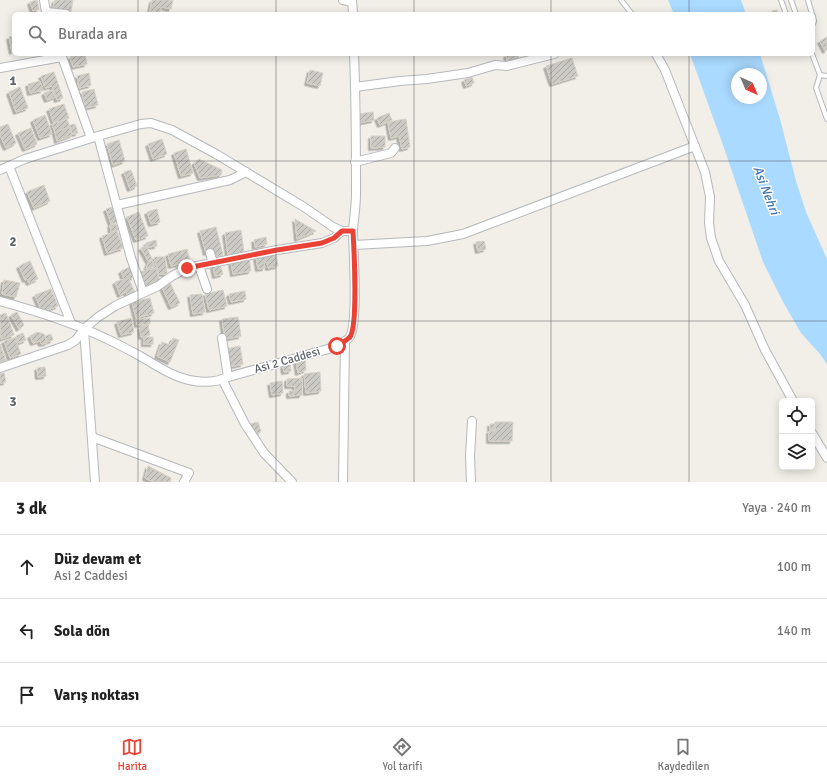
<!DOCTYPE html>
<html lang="tr">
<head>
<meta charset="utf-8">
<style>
	body { margin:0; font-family:Signika,sans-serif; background:#f6f6f6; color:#222 }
	.controls { position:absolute; right:12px; bottom:12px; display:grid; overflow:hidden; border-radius:6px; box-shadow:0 2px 10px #0003 }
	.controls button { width:36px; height:36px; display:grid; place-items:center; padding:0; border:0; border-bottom:1px solid #e0e0e0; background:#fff; color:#222; font:20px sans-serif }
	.compass { position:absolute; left:731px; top:68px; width:36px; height:36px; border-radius:50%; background:#fff; box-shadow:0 2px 10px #0003; rotate:136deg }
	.stop { position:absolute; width:12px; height:12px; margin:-9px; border:3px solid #ea4335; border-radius:50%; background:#fff }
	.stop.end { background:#ea4335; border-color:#fff; box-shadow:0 1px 4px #0008 }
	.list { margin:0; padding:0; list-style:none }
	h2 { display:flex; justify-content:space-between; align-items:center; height:52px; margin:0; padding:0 16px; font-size:17px }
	h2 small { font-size:13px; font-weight:400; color:#767676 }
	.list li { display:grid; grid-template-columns:26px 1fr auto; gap:12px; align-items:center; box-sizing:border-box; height:64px; padding:0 16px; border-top:1px solid #e0e0e0 }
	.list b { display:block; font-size:15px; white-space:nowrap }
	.list p { margin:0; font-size:13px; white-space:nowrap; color:#767676 }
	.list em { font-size:13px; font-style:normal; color:#767676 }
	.icon { flex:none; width:22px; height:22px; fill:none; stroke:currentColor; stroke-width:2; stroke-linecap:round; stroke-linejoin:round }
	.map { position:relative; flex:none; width:827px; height:482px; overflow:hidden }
	.search { position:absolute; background:#fff; box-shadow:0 2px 10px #0003; left:12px; right:12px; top:12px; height:44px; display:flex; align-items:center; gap:10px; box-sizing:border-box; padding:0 14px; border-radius:6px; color:#767676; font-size:15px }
	.sheet { height:244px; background:#fff }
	nav { display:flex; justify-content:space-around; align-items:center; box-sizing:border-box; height:56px; border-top:1px solid #e0e0e0; background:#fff; font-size:11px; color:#767676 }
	nav a { display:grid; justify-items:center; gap:2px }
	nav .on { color:#ea4335 }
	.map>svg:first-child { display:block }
	.water { fill:#aadaff; fill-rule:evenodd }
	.building { fill:url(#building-hatch); stroke:#d6d1c6; filter:url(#shadow) }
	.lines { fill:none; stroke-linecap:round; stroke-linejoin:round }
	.lane-casing { stroke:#b5b8bc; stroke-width:6 }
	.street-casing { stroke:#b5b8bc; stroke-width:10 }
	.lane { stroke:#fff; stroke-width:4 }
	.street { stroke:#fff; stroke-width:8 }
	.route { stroke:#ea4335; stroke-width:5 }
	.grid { fill:none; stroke:#5f6368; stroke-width:1; stroke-opacity:0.55 }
	.labels { text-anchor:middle; stroke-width:3; stroke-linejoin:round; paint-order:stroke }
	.street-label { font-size:12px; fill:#5f6368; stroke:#fff }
	.water-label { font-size:13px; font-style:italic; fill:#4174aa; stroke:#fff }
	.grid-label { font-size:13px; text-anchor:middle; font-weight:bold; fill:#5f6368; stroke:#fff; stroke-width:3; stroke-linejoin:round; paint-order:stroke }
</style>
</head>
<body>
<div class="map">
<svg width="827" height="482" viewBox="0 0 827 482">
	<defs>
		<pattern id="building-hatch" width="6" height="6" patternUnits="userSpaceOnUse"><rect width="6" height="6" fill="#cccac5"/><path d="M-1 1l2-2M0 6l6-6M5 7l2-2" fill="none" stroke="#a9a8a4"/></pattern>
		<filter id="shadow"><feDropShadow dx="-2.5" dy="2.5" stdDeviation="0" flood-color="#0004"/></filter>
	</defs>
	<rect width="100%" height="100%" fill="#f1efe8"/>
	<g class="water">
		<path d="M668,0H741L746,14H674Z"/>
		<path d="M690,54H760L780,119L796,181L806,212L827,259V364L820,354L801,333L782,300L763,262L723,145ZM737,74H761V98H737Z"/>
	</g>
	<g class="building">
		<path d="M37,0L39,9L33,11L30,2Z"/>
		<path d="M55,0H73L71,12L53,8Z"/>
		<path d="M152,0H173L171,9L161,7L160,13L150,11Z"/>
		<path d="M777,10L778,13L772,14V11Z"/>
		<path d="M150,11L160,13V14H150Z"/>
		<path d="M14,36V51L12,52L9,37Z"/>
		<path d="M827,37V50L825,51L820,41Z"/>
		<path d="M85,54L87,64L73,67L70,57Z"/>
		<path d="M512,54H518L519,62L508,64L506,55Z"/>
		<path d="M572,58L578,76L552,84L546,66Z"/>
		<path d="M310,70L323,73L320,86L307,83Z"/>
		<path d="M54,72L63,98L57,100L52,86L45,88L41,76Z"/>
		<path d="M89,73L91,85L79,88L77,76Z"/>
		<path d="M472,77L474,83L466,86L464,80Z"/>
		<path d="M40,81L43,90L30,93L28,84Z"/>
		<path d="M20,87L28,108L16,112L9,92Z"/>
		<path d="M94,89L98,105L85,108L82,92Z"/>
		<path d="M52,90L55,97L47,100L44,93Z"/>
		<path d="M64,104L69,118L54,123L49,109Z"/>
		<path d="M373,112L374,120L359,123L358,114Z"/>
		<path d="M389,113L392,120L380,125L377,118Z"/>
		<path d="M45,115L52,134L40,138L33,120Z"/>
		<path d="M67,119L70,127L55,132L52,124Z"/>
		<path d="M406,119L410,147L402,149L399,136L391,138L388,122Z"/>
		<path d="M8,124L16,143L6,148L0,135V127Z"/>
		<path d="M75,124L78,133L72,134L70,125Z"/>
		<path d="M69,127L72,135L57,141L55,132Z"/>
		<path d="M31,128L37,144L25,149L18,133Z"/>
		<path d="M371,136H385V147L371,148Z"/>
		<path d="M162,139L167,154L153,159L148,144Z"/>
		<path d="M119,140L125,161L113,165L107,144Z"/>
		<path d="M186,149L193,173L181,176L174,153Z"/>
		<path d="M199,159L222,170L221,175L200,178L194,163Z"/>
		<path d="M131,170L137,186L130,189L124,172Z"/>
		<path d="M44,185L50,201L34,208L27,192Z"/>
		<path d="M113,207L117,222L111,224L106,209Z"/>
		<path d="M157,209L160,222L151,224L147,212Z"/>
		<path d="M139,212L148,236L136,240L127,217Z"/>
		<path d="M295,219L316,231L297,239Z"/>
		<path d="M116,224L118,230L111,232L110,225Z"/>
		<path d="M216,227L223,255L215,257L214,251L206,253L200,231Z"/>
		<path d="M241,230L244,252L228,255L225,233Z"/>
		<path d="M117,231L123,248L107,253L102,236Z"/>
		<path d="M266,237L267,244L255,247L254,240Z"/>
		<path d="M156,240L157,246L148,247L146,243Z"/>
		<path d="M484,241L486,249L478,251L476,242Z"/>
		<path d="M146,246L152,259L148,261L141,248Z"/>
		<path d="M187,249L190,261L171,266L168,254Z"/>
		<path d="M276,253L278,266L268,268L267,262L264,263L265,268L258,269L256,257Z"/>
		<path d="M154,257H165L167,274H159Z"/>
		<path d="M249,258L251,271L233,274L231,262Z"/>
		<path d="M152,260L155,266L146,269L149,261Z"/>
		<path d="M30,261L38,279L29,283L27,279L25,280L19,266Z"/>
		<path d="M220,264L223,274L215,276L213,266Z"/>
		<path d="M130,267L134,277L129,279L135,293L128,296L126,292L120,295L115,282L124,279L121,271Z"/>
		<path d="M156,268L160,281L144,287L140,272Z"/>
		<path d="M4,280L20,283L16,297L2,294Z"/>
		<path d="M170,283L180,303L171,307L162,287Z"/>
		<path d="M51,289L58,306L42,312L35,295Z"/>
		<path d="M223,290L227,306L209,310L205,294Z"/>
		<path d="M245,291L246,299L231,302L229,294Z"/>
		<path d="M202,294L205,312L193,314L190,295Z"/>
		<path d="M150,298L154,313L136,318L132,302Z"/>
		<path d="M17,312L24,325L19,329L11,315Z"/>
		<path d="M6,313L14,335L1,339L0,315Z"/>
		<path d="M238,317L241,336L225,339L222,319Z"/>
		<path d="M131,318L134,332L121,335L117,322Z"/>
		<path d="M150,318V324L137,325L136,319Z"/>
		<path d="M148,325L150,335L141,337L140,327Z"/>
		<path d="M37,332L44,334L47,343L41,344L40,341L33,343L30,336Z"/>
		<path d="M23,333L26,340L19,343L16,336Z"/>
		<path d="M51,334L53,340L47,342L45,336Z"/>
		<rect x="144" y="337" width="9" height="7"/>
		<path d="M15,338L21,354L10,358L4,341Z"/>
		<path d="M173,338L179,340L170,362L157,356L162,342L170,345Z"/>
		<path d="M0,344L6,361L0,363Z"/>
		<path d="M240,346L243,364L229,367L226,349Z"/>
		<path d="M305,359L306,370L298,373L296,361Z"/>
		<path d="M290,364L291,371L284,372L283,366Z"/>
		<path d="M45,367L46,376L38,377L37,368Z"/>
		<path d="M320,372L321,391L306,393L304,374Z"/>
		<path d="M4,373L6,382L0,383V374Z"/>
		<path d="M302,378V395L289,396V391H295V386H287V379Z"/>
		<path d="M282,381L283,393L272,395L270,383Z"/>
		<path d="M258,422L261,432L253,434L250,424Z"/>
		<path d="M495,422H513L512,441H489V431H495Z"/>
		<rect x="490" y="424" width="5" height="5"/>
		<path d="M148,466L171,478L170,482H154L145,478Z"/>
	</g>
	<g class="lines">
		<g class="lane-casing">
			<g id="lane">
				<path d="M621,0L632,14"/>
				<path d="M781,0L786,14"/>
				<path d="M791,0L796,14"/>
				<path d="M808,0L812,14"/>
				<path d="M813,16L814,21L813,24"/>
				<path d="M812,54L820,75L816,88L827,119"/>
				<path d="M820,75L827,76"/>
			</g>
		</g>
		<g class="street-casing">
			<g id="street">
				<path d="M44,0L46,12L47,14"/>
				<path d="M343,0L352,2"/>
				<path d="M352,0L353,14"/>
				<path d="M46,12L66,14"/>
				<path d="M61,54L91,138"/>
				<path d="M656,54L665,70L705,172L710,197L709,223L711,238L719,261L745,305L765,350L793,401"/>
				<path d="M0,68L62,57"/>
				<path d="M355,87L400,81L427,79L468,73L495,65L507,66L554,54"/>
				<path d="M98,136L131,258L143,292"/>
				<path d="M355,162L391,153L395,148"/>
				<path d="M9,166L71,323"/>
				<path d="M0,170L25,159L98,136L141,124L151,123L172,130L216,154L304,207L333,227L342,231H353"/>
				<path d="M117,205L230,180L246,172"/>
				<path d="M354,245L427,241L463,234L695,146"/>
				<path d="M210,253L213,263"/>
				<path d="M199,266L207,289"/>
				<path d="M0,301C37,311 72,322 107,339C118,344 129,350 140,356C156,365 171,376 189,380C203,383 215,383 228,377C256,369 285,362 313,353C324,350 340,347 349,338C359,327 353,249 353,230C354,218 356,206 356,194C356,147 356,100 354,54"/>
				<path d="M84,329L95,482"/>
				<path d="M222,338L228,377"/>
				<path d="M0,368L68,345L76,340L84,329L98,317L115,306L158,286L172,276L187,268L277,250L322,243L334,238L342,231"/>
				<path d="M222,379L245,424L264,453L292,482"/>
				<path d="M812,433L827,458"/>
				<path d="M92,437L189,473L184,482"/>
				<path d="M343,482L345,341"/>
				<path d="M471,482L470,456L472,421"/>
			</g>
		</g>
		<use href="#lane" class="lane"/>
		<use href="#street" class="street"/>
	</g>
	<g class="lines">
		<path class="route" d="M187,268L277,250L322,243L334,238L342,231H353C354,249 358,326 350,337C346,341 341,343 337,346"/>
	</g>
	<path class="grid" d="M138,0V14M276,0V14M414,0V14M551,0V14M689,0V14M138,54V482M276,54V482M414,54V482M551,54V482M689,54V482M0,161H827M0,321H827"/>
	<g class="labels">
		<g class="street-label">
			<text transform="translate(287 360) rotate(-16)" y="4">Asi 2 Caddesi</text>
		</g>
		<g class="water-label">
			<text transform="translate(767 190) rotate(69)" y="5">Asi Nehri</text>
		</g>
	</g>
	<g class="grid-label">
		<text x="13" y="85">1</text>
		<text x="13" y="246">2</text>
		<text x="13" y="406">3</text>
	</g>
</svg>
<div class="controls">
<button><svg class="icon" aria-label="locate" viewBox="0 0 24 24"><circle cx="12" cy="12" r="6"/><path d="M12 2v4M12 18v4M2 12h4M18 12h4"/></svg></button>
<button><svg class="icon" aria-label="layers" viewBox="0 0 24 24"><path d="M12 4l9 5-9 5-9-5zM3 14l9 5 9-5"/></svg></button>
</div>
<svg class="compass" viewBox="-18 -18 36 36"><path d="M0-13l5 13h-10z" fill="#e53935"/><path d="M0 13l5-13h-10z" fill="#767676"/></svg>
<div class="stop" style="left:337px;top:346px"></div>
<div class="stop end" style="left:187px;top:268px"></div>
<div class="search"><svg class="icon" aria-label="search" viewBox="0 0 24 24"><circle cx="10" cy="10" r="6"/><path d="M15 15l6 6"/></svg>Burada ara</div>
</div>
<section class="sheet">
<h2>3 dk<small>Yaya · 240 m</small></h2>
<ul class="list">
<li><svg class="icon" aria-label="ahead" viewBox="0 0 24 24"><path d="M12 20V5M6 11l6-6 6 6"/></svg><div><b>Düz devam et</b><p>Asi 2 Caddesi</p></div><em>100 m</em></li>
<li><svg class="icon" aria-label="left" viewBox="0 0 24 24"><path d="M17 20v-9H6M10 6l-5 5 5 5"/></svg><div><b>Sola dön</b></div><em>140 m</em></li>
<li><svg class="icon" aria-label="arrive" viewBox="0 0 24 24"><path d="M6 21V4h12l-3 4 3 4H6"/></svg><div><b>Varış noktası</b></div></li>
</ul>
</section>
<nav>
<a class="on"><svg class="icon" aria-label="map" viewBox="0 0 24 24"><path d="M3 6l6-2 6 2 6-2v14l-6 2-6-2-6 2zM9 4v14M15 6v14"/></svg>Harita</a>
<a><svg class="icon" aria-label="directions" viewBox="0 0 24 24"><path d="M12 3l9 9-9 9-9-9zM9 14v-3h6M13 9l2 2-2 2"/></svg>Yol tarifi</a>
<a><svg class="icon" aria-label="saved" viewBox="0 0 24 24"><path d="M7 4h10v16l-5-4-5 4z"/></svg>Kaydedilen</a>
</nav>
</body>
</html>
